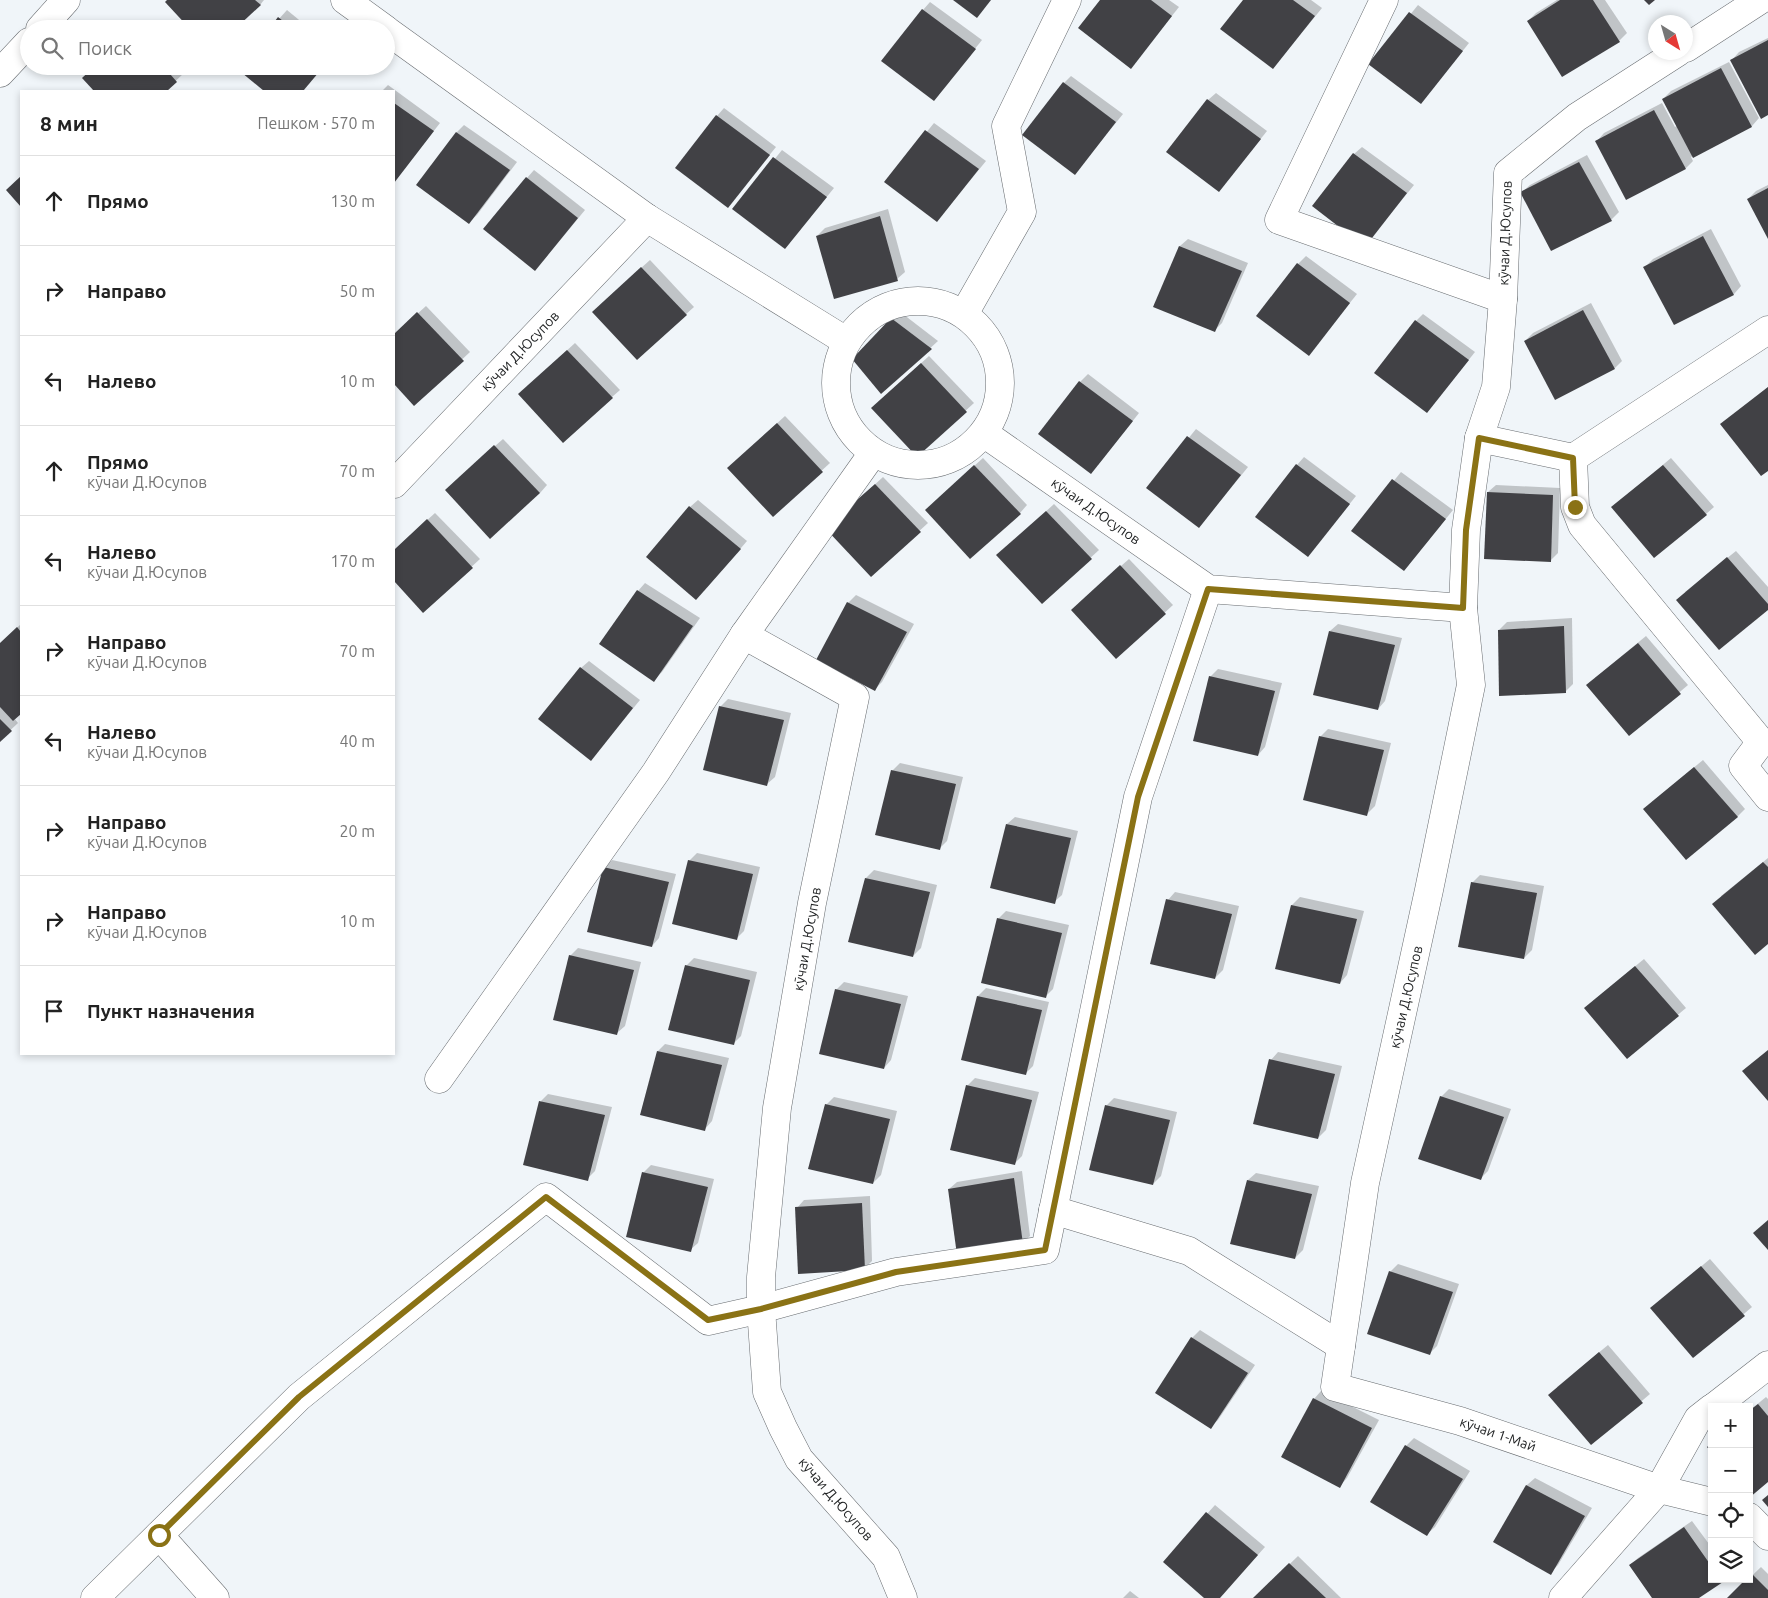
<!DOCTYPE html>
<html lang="ru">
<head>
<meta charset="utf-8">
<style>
	body { margin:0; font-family:Ubuntu,sans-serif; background:#f6f6f6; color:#222 }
	.controls { position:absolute; right:15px; bottom:15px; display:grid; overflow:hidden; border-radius:0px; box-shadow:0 2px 8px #0003 }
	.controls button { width:45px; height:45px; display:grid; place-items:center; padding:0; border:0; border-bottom:1px solid #e0e0e0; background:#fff; color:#222; font:25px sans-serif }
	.compass { position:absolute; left:1648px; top:15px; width:45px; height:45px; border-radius:50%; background:#fff; box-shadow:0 2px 8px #0003; rotate:143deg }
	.stop { position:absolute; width:15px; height:15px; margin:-11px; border:4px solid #8a7215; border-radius:50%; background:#fff }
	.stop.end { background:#8a7215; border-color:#fff; box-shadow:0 1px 5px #0008 }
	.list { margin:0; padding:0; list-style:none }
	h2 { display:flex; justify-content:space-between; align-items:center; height:65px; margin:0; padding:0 20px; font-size:21px }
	h2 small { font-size:16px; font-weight:400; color:#767676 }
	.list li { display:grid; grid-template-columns:32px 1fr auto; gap:15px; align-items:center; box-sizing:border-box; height:90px; padding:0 20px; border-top:1px solid #e0e0e0 }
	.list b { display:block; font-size:19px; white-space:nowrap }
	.list p { margin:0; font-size:16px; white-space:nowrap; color:#767676 }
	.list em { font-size:16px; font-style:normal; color:#767676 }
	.icon { flex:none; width:28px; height:28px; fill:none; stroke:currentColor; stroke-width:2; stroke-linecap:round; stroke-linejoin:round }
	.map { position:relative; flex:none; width:1768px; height:1598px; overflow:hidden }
	.search { position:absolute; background:#fff; box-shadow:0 2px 8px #0003; left:20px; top:20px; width:375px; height:55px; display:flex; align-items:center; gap:12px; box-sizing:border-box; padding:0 18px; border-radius:28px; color:#767676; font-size:19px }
	.panel { position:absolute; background:#fff; box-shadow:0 2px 8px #0003; left:20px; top:90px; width:375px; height:965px; border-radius:0px }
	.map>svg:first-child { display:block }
	.shadow { fill:#0003 }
	.building { fill:#414145 }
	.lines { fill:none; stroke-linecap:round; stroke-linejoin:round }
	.street-casing { stroke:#686c70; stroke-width:29 }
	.secondary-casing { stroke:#686c70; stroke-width:29 }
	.street { stroke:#fff; stroke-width:28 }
	.secondary { stroke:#fff; stroke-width:28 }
	.route { stroke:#8a7215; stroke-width:6 }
	.labels { text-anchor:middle; stroke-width:5; stroke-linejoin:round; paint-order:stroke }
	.street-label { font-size:14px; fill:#1d1f20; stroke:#fff }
</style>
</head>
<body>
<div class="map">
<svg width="1768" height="1598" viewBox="0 0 1768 1598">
	<rect width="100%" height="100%" fill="#f0f5f9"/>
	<g class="shadow">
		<path d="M169,0H264L260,5Z"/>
		<path d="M1101,0H1169L1179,7L1131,67Z"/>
		<path d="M1244,0H1311L1322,8L1273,68Z"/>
		<path d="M1557,0H1605L1627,33L1619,41L1528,21L1536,13Z"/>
		<path d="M930,2L982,40L934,100L923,10Z"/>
		<path d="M1418,5L1469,43L1421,103L1370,64Z"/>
		<path d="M287,10L310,29H270Z"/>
		<path d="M1768,38V114L1732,60L1739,52Z"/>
		<path d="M1729,62L1759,118L1752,126L1691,157L1693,161L1686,168L1597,141L1604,133L1662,103L1675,127L1677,126L1663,99L1671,91Z"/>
		<path d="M96,66H178L184,73L165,91H96L84,78Z"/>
		<path d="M239,66H324L303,91H266L237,68Z"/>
		<path d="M1071,76L1123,114L1075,173L1064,83Z"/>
		<path d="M388,85L440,123L394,182V91H382Z"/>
		<path d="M1216,93L1267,131L1219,191L1208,100Z"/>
		<path d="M724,108L776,147L728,206L717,116Z"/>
		<path d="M934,123L986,161L937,221L886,182Z"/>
		<path d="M464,125L517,162L477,215L469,222L457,132Z"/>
		<path d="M1362,147L1414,185L1365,245L1354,154Z"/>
		<path d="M782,150L834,188L785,248L734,209Z"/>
		<path d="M1587,155L1619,212L1611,220L1522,192L1530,185Z"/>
		<path d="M534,170L585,210L543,261L527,178Z"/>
		<path d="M1768,185V236L1748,199L1756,191Z"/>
		<path d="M888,209L905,272L897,279L817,236L825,228Z"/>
		<path d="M1711,229L1741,286L1734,294L1675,324L1645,267L1653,259Z"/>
		<path d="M1188,239L1248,263L1222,323L1214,331L1155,306L1180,246Z"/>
		<path d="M1306,256L1357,294L1309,354L1298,264Z"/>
		<path d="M650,260L694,307L637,358L601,304Z"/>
		<path d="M1591,303L1622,361L1615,368L1525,341L1533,333Z"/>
		<path d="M426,306L470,352L414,404L394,383V335Z"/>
		<path d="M899,311L938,341L882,392L854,359Z"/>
		<path d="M1423,314L1475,352L1427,412L1416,321Z"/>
		<path d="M575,343L620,390L612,397L527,387Z"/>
		<path d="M929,356L974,403L917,455L881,400Z"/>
		<path d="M1088,374L1139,413L1098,465L1080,382Z"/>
		<path d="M1768,387V469L1722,424Z"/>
		<path d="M785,416L830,463L773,515L737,460Z"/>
		<path d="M1196,429L1248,467L1199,527L1148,488Z"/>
		<path d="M503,439L547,485L540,493L454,482Z"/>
		<path d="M1304,457L1356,496L1315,547L1297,465Z"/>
		<path d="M983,458L1027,505L1020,513L934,502Z"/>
		<path d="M1671,458L1714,507L1706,514L1621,500Z"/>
		<path d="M1401,472L1453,510L1404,570L1353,531Z"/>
		<path d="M883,477L928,523L871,575L835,521Z"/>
		<path d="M1496,485L1560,488L1558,553L1550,561L1488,492Z"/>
		<path d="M698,500L747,541L704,591L690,507Z"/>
		<path d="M1054,504L1099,550L1042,602L1006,548Z"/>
		<path d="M435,513L480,559L423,611L394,580V550Z"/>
		<path d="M1736,551L1768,587V609L1685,592Z"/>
		<path d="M1129,559L1173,605L1116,657L1080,602Z"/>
		<path d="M645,583L700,618L662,672L654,680L638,591Z"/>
		<path d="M856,595L914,624L882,682L874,690L848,603Z"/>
		<path d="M1572,618L1573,684L1565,692L1499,630L1507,622Z"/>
		<path d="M21,624V712L14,718L18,723L0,740V644Z"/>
		<path d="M1338,624L1402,638L1385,701L1378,709L1330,631Z"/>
		<path d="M1646,636L1688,685L1629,735L1595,678Z"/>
		<path d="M589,661L640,700L598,751L581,668Z"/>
		<path d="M1218,669L1282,683L1265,747L1258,755L1210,677Z"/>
		<path d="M728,699L791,713L775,777L767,784L720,707Z"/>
		<path d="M1328,729L1391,743L1375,806L1367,814L1320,737Z"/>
		<path d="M1703,760L1745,809L1737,817L1652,802Z"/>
		<path d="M900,763L963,777L947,841L940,848L892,771Z"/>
		<path d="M1015,817L1078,831L1062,895L1054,902L1007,824Z"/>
		<path d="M697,853L760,867L744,931L736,939L689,861Z"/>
		<path d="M1768,858V942L1721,896Z"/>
		<path d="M612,860L676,874L659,938L652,946L604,868Z"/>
		<path d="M874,870L937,885L921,948L913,956L866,878Z"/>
		<path d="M1480,875L1544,886L1532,950L1524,958L1472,883Z"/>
		<path d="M1175,892L1239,906L1223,970L1215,978L1168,900Z"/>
		<path d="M1300,897L1364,911L1347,975L1340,983L1277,968L1292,905Z"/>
		<path d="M1006,911L1069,925L1053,989L1045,997L998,919Z"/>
		<path d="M578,948L641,962L625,1026L617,1033L570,956Z"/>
		<path d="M694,958L757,972L741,1036L733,1044L686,966Z"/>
		<path d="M1644,959L1686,1008L1627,1057L1593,1001Z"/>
		<path d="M844,982L908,996L891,1060L884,1068L836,990Z"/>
		<path d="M986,988L1049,1002L1033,1066L1025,1074L962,1059L978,996Z"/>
		<path d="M665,1044L729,1058L712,1121L705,1129L658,1051Z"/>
		<path d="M1278,1052L1342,1066L1326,1130L1318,1138L1271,1060Z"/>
		<path d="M975,1078L1039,1092L1022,1156L1015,1163L967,1086Z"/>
		<path d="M1449,1089L1511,1109L1488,1171L1480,1179L1441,1097Z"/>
		<path d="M548,1094L612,1107L595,1171L587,1179L541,1101Z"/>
		<path d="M834,1097L897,1111L881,1175L873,1183L826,1105Z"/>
		<path d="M1114,1098L1177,1112L1161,1176L1153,1184L1106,1106Z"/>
		<path d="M651,1165L714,1179L698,1243L690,1250L643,1173Z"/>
		<path d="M1022,1171L1030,1236L1022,1243L949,1189L957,1182Z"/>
		<path d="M1256,1173L1319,1186L1303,1250L1295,1258L1248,1180Z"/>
		<path d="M870,1196L872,1261L864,1269L797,1208L804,1200Z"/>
		<path d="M1710,1259L1752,1307L1693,1357L1652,1308Z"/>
		<path d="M1398,1264L1459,1284L1437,1346L1429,1354L1390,1272Z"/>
		<path d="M1200,1330L1255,1365L1218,1420L1210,1427L1192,1338Z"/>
		<path d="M1608,1345L1650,1394L1591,1444L1557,1387Z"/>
		<path d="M1321,1391L1379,1420L1347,1478L1340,1486L1314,1399Z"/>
		<path d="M1766,1397L1768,1399V1481L1749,1411Z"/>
		<path d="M1414,1438L1470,1471L1435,1527L1427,1534L1406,1446Z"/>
		<path d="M1535,1478L1592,1508L1558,1565L1550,1573L1494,1542L1527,1485Z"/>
		<path d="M1215,1505L1265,1547L1219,1598H1206L1164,1562Z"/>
		<path d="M1692,1521L1712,1548V1579H1723L1696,1598H1653L1630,1565L1638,1558Z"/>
		<path d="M1298,1556L1341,1598H1255Z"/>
		<path d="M1761,1567L1768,1574V1598H1729Z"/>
		<path d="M1130,1591L1139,1598H1123Z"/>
	</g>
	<g class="building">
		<path d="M167,0H255L261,5L235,29H190L165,2Z"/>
		<path d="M953,0H991L977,18Z"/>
		<path d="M1100,0H1151L1172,16L1131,69L1078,28Z"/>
		<path d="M1243,0H1293L1315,16L1273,69L1220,29Z"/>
		<path d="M1560,0H1593L1620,42L1562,77L1527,21Z"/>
		<path d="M1644,0H1655L1649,5Z"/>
		<path d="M922,9L976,49L934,101L881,61Z"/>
		<path d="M1409,12L1463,51L1421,104L1368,64Z"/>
		<path d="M278,17L293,29H269Z"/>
		<path d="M1768,40V115L1761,119L1730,60Z"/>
		<path d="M95,66H163L177,82L167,91H94L82,78Z"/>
		<path d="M238,66H324L303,91H264L236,68Z"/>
		<path d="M1721,68L1752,127L1693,158L1662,99Z"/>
		<path d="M1063,82L1116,122L1075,175L1022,135Z"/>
		<path d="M1207,99L1261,139L1219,192L1166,152Z"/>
		<path d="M394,103L434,131L394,183Z"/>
		<path d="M1654,110L1686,169L1626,200L1595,141Z"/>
		<path d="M716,115L770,155L728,208L675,168Z"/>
		<path d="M925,130L979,169L937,222L884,182Z"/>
		<path d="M456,132L510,170L469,224L416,185Z"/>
		<path d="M1353,153L1407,193L1365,247L1312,206Z"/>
		<path d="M773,157L827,197L785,249L732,209Z"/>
		<path d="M1579,162L1612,221L1551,251L1520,192Z"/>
		<path d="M21,176V207L6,190Z"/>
		<path d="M526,177L578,218L535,271L483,229Z"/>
		<path d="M1768,188V239L1747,199Z"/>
		<path d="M880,216L898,281L834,299L816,236Z"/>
		<path d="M1703,236L1734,295L1674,325L1643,267Z"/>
		<path d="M1179,246L1242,271L1215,332L1153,307Z"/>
		<path d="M1297,263L1350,303L1309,356L1256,316Z"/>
		<path d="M641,267L687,315L637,360L592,312Z"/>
		<path d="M1583,310L1615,369L1555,400L1524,341Z"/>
		<path d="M417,312L464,361L414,406L394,384V334Z"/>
		<path d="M891,318L932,349L881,394L852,359Z"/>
		<path d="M1415,320L1469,360L1427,413L1374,373Z"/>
		<path d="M567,350L613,398L563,443L518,394Z"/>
		<path d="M921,363L967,412L917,457L871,408Z"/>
		<path d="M1079,381L1133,421L1091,474L1038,434Z"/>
		<path d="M1768,387V471L1761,476L1720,424Z"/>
		<path d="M777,423L823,472L773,517L727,468Z"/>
		<path d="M1187,436L1241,475L1199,528L1146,488Z"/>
		<path d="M494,445L540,493L490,539L445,490Z"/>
		<path d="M1296,464L1350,504L1308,557L1255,517Z"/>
		<path d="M974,465L1021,514L970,559L925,510Z"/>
		<path d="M1663,465L1707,515L1654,558L1611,507Z"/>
		<path d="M1392,479L1446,519L1404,571L1351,531Z"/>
		<path d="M875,484L921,532L871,577L825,528Z"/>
		<path d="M1487,492L1553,495L1551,562L1484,559Z"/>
		<path d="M689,506L741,549L696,600L646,557Z"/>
		<path d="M1046,511L1092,559L1042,604L996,555Z"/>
		<path d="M427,519L473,568L423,613L394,581V550Z"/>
		<path d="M1727,557L1768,604V610L1719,650L1676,600Z"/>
		<path d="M1120,565L1166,614L1116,659L1071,610Z"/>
		<path d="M637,590L693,626L654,682L599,644Z"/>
		<path d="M847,602L907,632L875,691L816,660Z"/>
		<path d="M1564,626L1566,693L1499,696L1498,630Z"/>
		<path d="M17,627L21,632V714L13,721L0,707V643Z"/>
		<path d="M1329,631L1395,645L1378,710L1313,695Z"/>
		<path d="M1638,643L1681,694L1629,736L1586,685Z"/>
		<path d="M580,667L633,708L591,761L538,719Z"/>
		<path d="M1209,676L1275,691L1258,756L1193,741Z"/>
		<path d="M719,706L784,720L767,786L703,770Z"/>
		<path d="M0,719L12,731L0,742Z"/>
		<path d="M1319,736L1384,750L1367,816L1303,800Z"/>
		<path d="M1694,767L1738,817L1686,860L1643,809Z"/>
		<path d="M891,770L956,784L940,850L875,835Z"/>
		<path d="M1006,824L1071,838L1055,904L990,888Z"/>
		<path d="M688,860L753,874L737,940L672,924Z"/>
		<path d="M1763,862L1768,867V944L1755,955L1712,904Z"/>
		<path d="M603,867L669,882L652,947L587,932Z"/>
		<path d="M865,878L930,892L913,957L848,942Z"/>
		<path d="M1471,882L1537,893L1524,959L1458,947Z"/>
		<path d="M1166,899L1232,914L1215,979L1150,964Z"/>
		<path d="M1291,905L1357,919L1340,984L1275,969Z"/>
		<path d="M997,918L1062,933L1046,998L981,983Z"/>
		<path d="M569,955L634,970L617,1035L553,1020Z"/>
		<path d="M685,965L750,980L734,1045L668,1030Z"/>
		<path d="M1635,966L1679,1016L1627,1059L1584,1008Z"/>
		<path d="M835,989L901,1004L884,1069L819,1054Z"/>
		<path d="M977,996L1042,1010L1026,1075L961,1060Z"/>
		<path d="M1768,1050V1101L1742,1071Z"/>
		<path d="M657,1051L722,1065L705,1131L640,1115Z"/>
		<path d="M1269,1059L1335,1074L1318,1139L1253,1124Z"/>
		<path d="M966,1085L1032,1100L1015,1165L950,1150Z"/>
		<path d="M1440,1096L1504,1117L1481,1180L1418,1159Z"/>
		<path d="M539,1101L605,1115L588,1181L523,1165Z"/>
		<path d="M825,1104L890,1119L873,1184L808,1169Z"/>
		<path d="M1105,1105L1170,1120L1153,1185L1089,1170Z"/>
		<path d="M642,1172L708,1187L691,1252L626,1237Z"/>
		<path d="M1014,1178L1023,1244L957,1255L948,1189Z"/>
		<path d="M1247,1180L1312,1194L1295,1259L1230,1244Z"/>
		<path d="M862,1203L865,1270L798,1274L795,1207Z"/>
		<path d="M1768,1220V1250L1753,1233Z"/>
		<path d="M1701,1266L1745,1316L1693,1358L1650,1308Z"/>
		<path d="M1389,1271L1453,1292L1430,1355L1367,1334Z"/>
		<path d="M1191,1337L1248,1373L1211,1429L1155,1393Z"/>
		<path d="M1599,1352L1643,1403L1591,1445L1548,1395Z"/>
		<path d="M1313,1398L1372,1428L1340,1488L1281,1457Z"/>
		<path d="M1758,1404L1768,1416V1482L1749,1498V1411Z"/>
		<path d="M1712,1443V1453L1707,1447Z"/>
		<path d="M1405,1445L1463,1479L1427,1536L1370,1502Z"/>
		<path d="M1526,1485L1585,1516L1551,1575L1493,1542Z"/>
		<path d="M1768,1495V1507L1762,1500Z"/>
		<path d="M1206,1512L1258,1555L1220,1598H1204L1163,1562Z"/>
		<path d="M1684,1527L1712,1567V1579H1721L1723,1582L1699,1598H1652L1629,1565Z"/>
		<path d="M1289,1563L1326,1598H1253Z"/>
		<path d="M1752,1574L1768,1590V1598H1727L1746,1579H1749V1577Z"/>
	</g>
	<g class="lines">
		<g class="street-casing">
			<g id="street">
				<path d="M345,0L385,29"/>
				<path d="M1384,0L1279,220L1503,299"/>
				<path d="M386,30L647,218L846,341"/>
				<path d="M1686,48L1760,0"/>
				<path d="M1678,52L1577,117L1508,173L1503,299L1496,387L1479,438L1466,530L1463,608L1471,685L1429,890L1365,1183L1335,1387L1460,1421L1659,1489L1712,1502"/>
				<circle cx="918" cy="383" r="82"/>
				<path d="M964,314L1022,212L1006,126L1067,0"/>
				<path d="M1768,330L1573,458L1575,507L1582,525L1761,742L1743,766L1768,797"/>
				<path d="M985,434L1208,589L1463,608"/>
				<path d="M1479,438L1573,458"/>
				<path d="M394,484L647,218"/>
				<path d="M744,635L855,697L812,903L777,1108L761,1277V1309L767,1392L783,1428L799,1459L886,1557L903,1598"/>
				<path d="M439,1079L656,772L744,635L873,453"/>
				<path d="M1053,1210L1189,1251L1341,1346"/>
				<path d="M1714,1407L1768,1365"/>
				<path d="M1749,1517L1768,1536"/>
				<path d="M159,1535L215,1598"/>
				<path d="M95,1598L299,1397L546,1197L708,1321L761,1309L896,1272L1045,1250L1138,797L1208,589"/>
				<path d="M1563,1598L1659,1489L1698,1419L1712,1408"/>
			</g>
		</g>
		<g class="secondary-casing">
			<g id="secondary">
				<path d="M40,29L66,0"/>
				<path d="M0,73L29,42"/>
			</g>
		</g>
		<use href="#street" class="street"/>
		<use href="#secondary" class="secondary"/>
	</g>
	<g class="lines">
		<path class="route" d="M159,1535L299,1397L546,1197L708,1320L761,1309L896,1272L1045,1250L1138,797L1208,589L1463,608L1466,530L1479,438L1573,458L1575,507"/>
	</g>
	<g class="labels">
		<g class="street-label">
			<text transform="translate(1505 233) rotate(-88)" y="5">кӯчаи Д.Юсупов</text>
			<text transform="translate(520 351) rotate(-46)" y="5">кӯчаи Д.Юсупов</text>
			<text transform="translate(1096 511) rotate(35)" y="5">кӯчаи Д.Юсупов</text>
			<text transform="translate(807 939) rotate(-80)" y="5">кӯчаи Д.Юсупов</text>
			<text transform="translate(1406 997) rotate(-77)" y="5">кӯчаи Д.Юсупов</text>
			<text transform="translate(1498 1434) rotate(19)" y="5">кӯчаи 1-Май</text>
			<text transform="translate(836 1499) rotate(49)" y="5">кӯчаи Д.Юсупов</text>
		</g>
	</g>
</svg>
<div class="controls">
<button>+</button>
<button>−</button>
<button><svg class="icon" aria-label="locate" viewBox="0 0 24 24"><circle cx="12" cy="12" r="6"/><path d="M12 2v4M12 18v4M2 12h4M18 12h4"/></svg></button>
<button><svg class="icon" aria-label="layers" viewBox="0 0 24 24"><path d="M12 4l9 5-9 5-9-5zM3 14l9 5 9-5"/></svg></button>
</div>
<svg class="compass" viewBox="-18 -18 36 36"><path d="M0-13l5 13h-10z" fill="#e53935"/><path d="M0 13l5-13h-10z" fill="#767676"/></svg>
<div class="stop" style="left:159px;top:1535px"></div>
<div class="stop end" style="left:1575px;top:507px"></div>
<div class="search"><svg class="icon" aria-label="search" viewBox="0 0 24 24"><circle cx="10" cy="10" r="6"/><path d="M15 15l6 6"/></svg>Поиск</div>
<section class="panel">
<h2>8 мин<small>Пешком · 570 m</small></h2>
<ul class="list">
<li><svg class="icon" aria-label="ahead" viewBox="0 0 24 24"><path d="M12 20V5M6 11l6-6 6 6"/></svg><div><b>Прямо</b></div><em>130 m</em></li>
<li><svg class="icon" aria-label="right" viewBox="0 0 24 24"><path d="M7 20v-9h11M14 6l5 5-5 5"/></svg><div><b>Направо</b></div><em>50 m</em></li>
<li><svg class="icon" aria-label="left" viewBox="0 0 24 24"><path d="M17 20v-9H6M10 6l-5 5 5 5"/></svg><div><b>Налево</b></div><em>10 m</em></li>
<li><svg class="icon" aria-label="ahead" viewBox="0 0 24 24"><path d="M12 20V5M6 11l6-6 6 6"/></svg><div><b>Прямо</b><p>кӯчаи Д.Юсупов</p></div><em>70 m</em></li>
<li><svg class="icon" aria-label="left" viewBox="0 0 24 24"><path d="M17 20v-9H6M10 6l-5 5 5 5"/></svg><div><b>Налево</b><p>кӯчаи Д.Юсупов</p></div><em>170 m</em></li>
<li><svg class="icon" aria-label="right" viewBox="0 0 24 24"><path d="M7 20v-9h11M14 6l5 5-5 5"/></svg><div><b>Направо</b><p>кӯчаи Д.Юсупов</p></div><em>70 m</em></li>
<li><svg class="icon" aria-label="left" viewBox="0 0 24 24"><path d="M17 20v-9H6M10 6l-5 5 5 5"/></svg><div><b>Налево</b><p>кӯчаи Д.Юсупов</p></div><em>40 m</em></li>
<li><svg class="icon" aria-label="right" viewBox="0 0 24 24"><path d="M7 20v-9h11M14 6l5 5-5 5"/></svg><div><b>Направо</b><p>кӯчаи Д.Юсупов</p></div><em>20 m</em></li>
<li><svg class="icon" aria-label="right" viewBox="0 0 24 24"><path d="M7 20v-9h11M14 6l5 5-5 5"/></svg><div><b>Направо</b><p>кӯчаи Д.Юсупов</p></div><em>10 m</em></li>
<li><svg class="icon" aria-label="arrive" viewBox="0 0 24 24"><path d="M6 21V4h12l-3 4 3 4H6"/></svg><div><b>Пункт назначения</b></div></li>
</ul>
</section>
</div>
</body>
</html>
